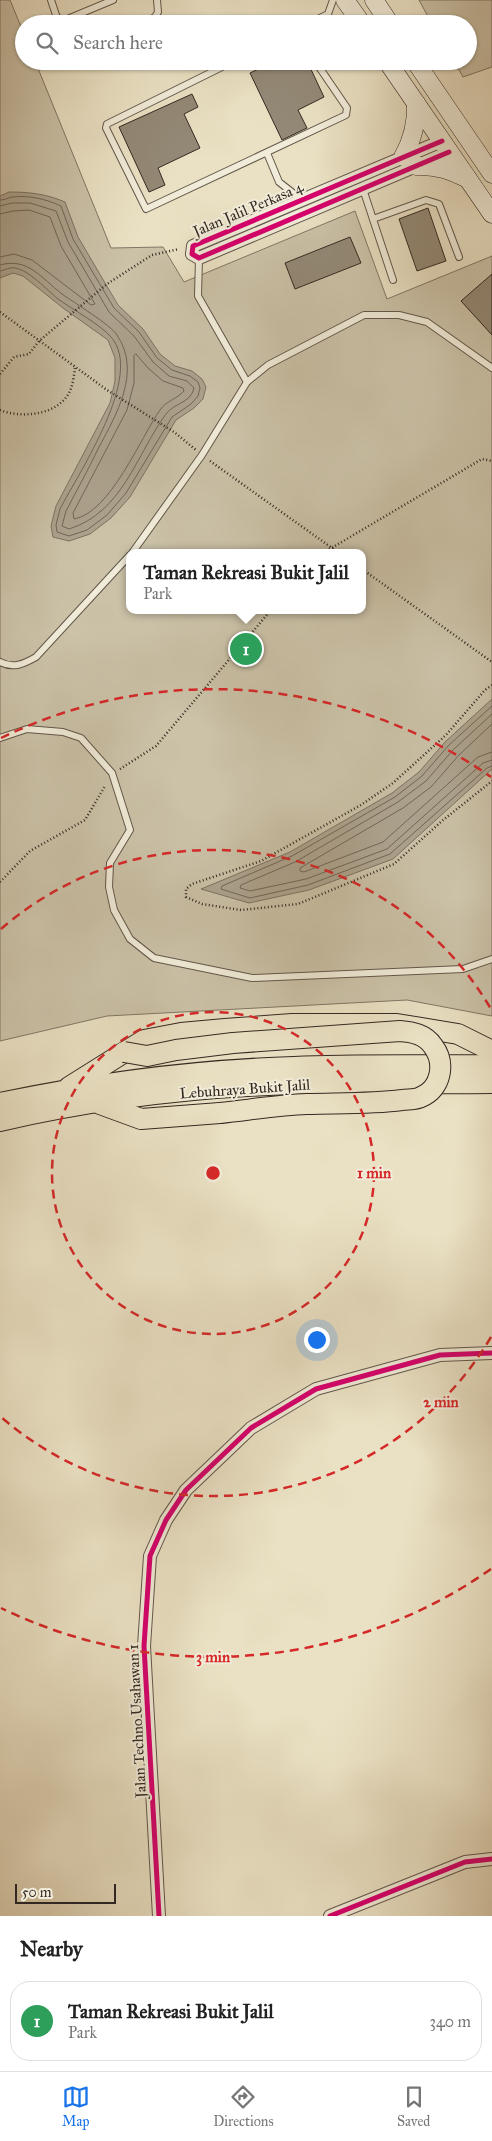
<!DOCTYPE html>
<html lang="en">
<head>
<meta charset="utf-8">
<style>
	body { margin:0; font-family:"IM FELL Great Primer",serif; background:#f2f2f2; color:#222 }
	.scale { position:absolute; left:15px; bottom:12px; width:101px; box-sizing:border-box; padding-left:5px; border:2px solid #342922; border-top:0; font-size:14px; line-height:18px; white-space:nowrap; color:#342922; -webkit-text-stroke:4px #f1ecd9; paint-order:stroke }
	.you { position:absolute; left:316px; top:1339px; width:18px; height:18px; margin:-12px; border:4px solid #fff; border-radius:50%; background:#1a73e8; box-shadow:0 0 0 8px #1a73e833 }
	.badge { display:grid; place-items:center; width:32px; height:32px; border-radius:50%; background:#1a73e8; color:#fff; font-size:16px; font-weight:700 }
	.pin { position:absolute; translate:-50% -50%; border:2px solid #fff; box-shadow:0 1px 5px #0006 }
	.popup { position:absolute; left:126px; top:549px; width:240px; height:65px; box-sizing:border-box; display:grid; place-content:center; border-radius:10px; background:#fff; filter:drop-shadow(0 1px 4px #0005); font-size:16px; white-space:nowrap; color:#767676 }
	.popup b { font-size:19px; color:#222 }
	.popup::after { content:''; position:absolute; left:50%; top:100%; margin-left:-10px; border:10px solid transparent; border-top-color:#fff }
	.list { margin:0; padding:0; list-style:none }
	h2 { display:flex; justify-content:space-between; align-items:center; height:65px; margin:0; padding:0 20px; font-size:21px }
	h2 small { font-size:16px; font-weight:400; color:#767676 }
	.list li { display:grid; grid-template-columns:32px 1fr auto; gap:15px; align-items:center; box-sizing:border-box; height:80px; margin:0 10px 10px; padding:0 10px; border:1px solid #e0e0e0; border-radius:20px }
	.list b { display:block; font-size:19px; white-space:nowrap }
	.list p { margin:0; font-size:16px; white-space:nowrap; color:#767676 }
	.list em { font-size:16px; font-style:normal; color:#767676 }
	.icon { flex:none; width:28px; height:28px; fill:none; stroke:currentColor; stroke-width:2; stroke-linecap:round; stroke-linejoin:round }
	.map { position:relative; flex:none; width:492px; height:1916px; overflow:hidden }
	.search { position:absolute; background:#fff; box-shadow:0 1px 4px #0004; left:15px; right:15px; top:15px; height:55px; display:flex; align-items:center; gap:12px; box-sizing:border-box; padding:0 18px; border-radius:28px; color:#767676; font-size:19px }
	.sheet { height:155px; background:#fff }
	nav { display:flex; justify-content:space-around; align-items:center; box-sizing:border-box; height:70px; border-top:1px solid #e0e0e0; background:#fff; font-size:14px; color:#767676 }
	nav a { display:grid; justify-items:center; gap:2px }
	nav .on { color:#1a73e8 }
	.map>svg:first-child { display:block }
	.green { fill:#cbc2a8; stroke:#807665; fill-rule:evenodd }
	.water { fill:#aca28d; stroke:#7c7262 }
	.lines { fill:none; stroke-linecap:round; stroke-linejoin:round }
	.shore { stroke:#706658; stroke-width:1 }
	.building { fill:#938976; stroke:#342922 }
	.service-casing { stroke:#62574a; stroke-width:8 }
	.minor-casing { stroke:#62574a; stroke-width:14 }
	.secondary-casing { stroke:#342922; stroke-width:19 }
	.trunk-casing { stroke:#342922; stroke-width:22 }
	.path { stroke:#342922; stroke-width:2.5; stroke-dasharray:1 2.5; stroke-linecap:butt }
	.service { stroke:#f1ecd9; stroke-width:6 }
	.minor { stroke:#f1ecd9; stroke-width:12 }
	.secondary { stroke:#f1ecd9; stroke-width:18 }
	.trunk { stroke:#eae1c4; stroke-width:20 }
	.trunk-bridge-casing { stroke:#342922; stroke-width:22; stroke-linecap:butt }
	.trunk-bridge { stroke:#eae1c4; stroke-width:20 }
	.cycleway-casing { stroke:#f1ecd9; stroke-width:8 }
	.cycleway { stroke:#d6006c; stroke-width:5 }
	.ring { fill:none; stroke:#d62828; stroke-width:2.5; stroke-dasharray:9 6 }
	.labels { text-anchor:middle; stroke-width:4; stroke-linejoin:round; paint-order:stroke }
	.street-label { font-size:15px; fill:#342922; stroke:#f1ecd9 }
	.centre { fill:#d62828; stroke:#f1ecd9; stroke-width:2.5 }
	.ring-label { font-size:15px; text-anchor:middle; font-weight:bold; fill:#d62828; stroke:#f1ecd9; stroke-width:4; stroke-linejoin:round; paint-order:stroke }
</style>
</head>
<body>
<div class="map">
<svg width="492" height="1916" viewBox="0 0 492 1916">
	<rect width="100%" height="100%" fill="#eae1c4"/>
	<filter id="stains"><feTurbulence type="fractalNoise" baseFrequency=".004" numOctaves="4"/><feColorMatrix values="0 0 0 0 .2 0 0 0 0 .09 0 0 0 0 .02 0 0 0 .5 -.17"/></filter>
	<radialGradient id="worn" r=".72"><stop offset=".6" stop-color="#630" stop-opacity="0"/><stop offset="1" stop-color="#630" stop-opacity=".3"/></radialGradient>
	<g class="green">
		<path d="M0,0H10L24,34V61H35L111,248L163,247L184,282L355,211L387,299L492,256V1016L407,1000L107,1016L0,1041ZM130,553H362V610H130Z"/>
		<path d="M419,0H492V67L463,77L454,61H468V24H432Z"/>
	</g>
	<g class="water">
		<path d="M9,192C30,192 46,194 65,202L78,237L118,305L143,329L160,354L175,366L192,371L202,379L206,387L203,399L194,408L176,420L130,497L111,518L90,534L69,541L53,537L51,526L56,506L110,403L115,381V358L108,340L63,308L23,276L13,273L0,278V196Z"/>
		<path d="M492,699V769L393,859L309,890L249,903L201,889L290,852L392,793L419,772L445,742Z"/>
	</g>
	<g class="lines">
		<g class="shore">
			<path d="M0,200C4,200 8,198 12,197C29,195 46,199 61,206L73,239L114,308L139,332L157,358L172,370L190,376L198,382L200,388L198,396L191,404L172,417L126,493L107,515L87,530L69,536L57,532L56,525L60,509C79,472 145,375 111,337C101,325 72,309 58,299C47,290 29,270 15,268C10,267 5,270 0,271"/>
			<path d="M0,206L12,203H30L56,211L68,242L109,312L134,336L153,362L169,376L187,381L194,388C191,403 174,403 166,414C136,455 123,512 69,529L62,526L66,511C77,490 88,470 98,449C116,415 142,372 117,335C111,325 73,302 62,294C41,278 28,257 0,265"/>
			<path d="M0,214L13,211L29,210L50,217L61,246L95,304L91,305L32,260L14,254L0,257"/>
			<path d="M136,354L148,368L163,381L183,388L184,391C177,399 166,401 160,410C141,437 110,513 74,519L73,513L127,410L134,383V356Z"/>
			<path d="M492,706L449,745L422,776L395,797L292,856L222,886L221,889L250,898L308,885L390,854L487,768L492,766"/>
			<path d="M492,714L453,750L426,781L398,802L295,862L241,885L240,888L250,891L306,879L387,849L483,763L492,760"/>
			<path d="M492,724L459,755L431,787L403,808L300,868V871L304,872L383,842L478,757L492,752"/>
		</g>
	</g>
	<g class="building">
		<path d="M275,61H307L324,97L298,110L307,128L282,140L250,73Z"/>
		<path d="M192,94L198,107L184,114L200,148L158,168L165,185L149,192L119,127Z"/>
		<path d="M428,208L446,261L417,271L399,219Z"/>
		<path d="M350,237L361,263L295,289L285,263Z"/>
		<path d="M492,274V335L461,301Z"/>
	</g>
	<g class="lines">
		<g class="service-casing">
			<g id="service">
				<path d="M51,0L57,18L65,20L113,0"/>
				<path d="M140,24L155,17L158,12L157,0"/>
				<path d="M308,24L328,14L333,0"/>
				<path d="M234,61L107,124L106,128L146,209L346,115L347,108L315,61"/>
				<path d="M267,153L279,182L302,200"/>
				<path d="M363,189L393,280"/>
				<path d="M373,219L426,200L439,204L459,257"/>
				<path d="M199,258L198,296L247,382"/>
				<path d="M132,553L202,455L247,382L268,365L364,315H399L427,322L492,368"/>
				<path d="M0,662C13,669 24,664 36,657L130,555"/>
				<path d="M0,738L27,729L63,732L81,738L112,773L130,830L110,863L109,887L114,910L130,939L154,958L252,978L463,969L492,959"/>
			</g>
		</g>
		<g class="minor-casing">
			<g id="minor">
				<path d="M442,141L193,246L192,254L199,258L449,152"/>
				<path d="M159,1916L144,1646L150,1556L166,1520L186,1490L251,1428L316,1389L440,1355L492,1353"/>
				<path d="M330,1916L465,1862L492,1859"/>
			</g>
		</g>
		<g class="secondary-casing">
			<g id="secondary">
				<path d="M345,0L362,24"/>
				<path d="M374,0L390,24"/>
				<path d="M387,61L492,214"/>
				<path d="M415,61L492,174"/>
				<path d="M403,157C413,139 417,123 416,103"/>
				<path d="M416,166C436,165 450,170 468,179"/>
			</g>
		</g>
		<g class="trunk-casing">
			<g id="trunk">
				<path d="M69,1087L144,1040L181,1033L225,1029L292,1024H397L458,1034L492,1051"/>
				<path d="M0,1103C96,1083 196,1070 294,1067C360,1064 426,1066 492,1065"/>
				<path d="M100,1104L141,1119L220,1113"/>
				<path d="M0,1121C95,1099 196,1087 294,1084C360,1082 426,1084 492,1083"/>
			</g>
		</g>
		<g class="path">
			<path d="M0,312L107,390L174,432L196,450"/>
			<path d="M0,374L14,357L29,354L39,341L107,284L152,255L179,249"/>
			<path d="M0,410C22,419 59,415 70,391C73,384 74,375 75,368"/>
			<path d="M210,461L339,553"/>
			<path d="M323,553L482,459L492,461"/>
			<path d="M362,569L492,662"/>
			<path d="M492,685L485,690L446,735L393,783L361,805L261,861L192,884L186,889V897L202,904L241,910L298,904L394,864L442,821L492,781"/>
			<path d="M120,769L156,746L271,610"/>
			<path d="M0,882L30,851L85,820L105,786"/>
		</g>
		<use href="#service" class="service"/>
		<use href="#minor" class="minor"/>
		<use href="#secondary" class="secondary"/>
		<use href="#trunk" class="trunk"/>
		<g class="trunk-bridge-casing">
			<path id="trunk-bridge" d="M124,1052L147,1056L176,1050L233,1043L400,1031C412,1032 425,1034 433,1046C446,1063 441,1089 421,1097C416,1100 408,1099 402,1100C371,1104 339,1103 307,1104C278,1105 249,1110 220,1113"/>
		</g>
		<use href="#trunk-bridge" class="trunk-bridge"/>
		<g class="cycleway-casing">
			<g id="cycleway">
				<path d="M442,141L193,246L192,254L199,258L449,152"/>
				<path d="M159,1916L144,1646L150,1556L166,1520L186,1490L251,1428L316,1389L440,1355L492,1353"/>
				<path d="M330,1916L465,1862L492,1859"/>
			</g>
		</g>
		<use href="#cycleway" class="cycleway"/>
	</g>
	<g class="ring">
		<circle cx="213" cy="1173" r="161"/>
		<path d="M491 1337A323 323 0 0 1 1 1417M1 929A323 323 0 0 1 491 1009"/>
		<path d="M491 1569A484 484 0 0 1 1 1608M1 738A484 484 0 0 1 491 777"/>
	</g>
	<g class="labels">
		<g class="street-label">
			<text transform="translate(248 209) rotate(-23)" y="5">Jalan Jalil Perkasa 4</text>
			<text transform="translate(245 1089) rotate(-4)" y="5">Lebuhraya Bukit Jalil</text>
			<text transform="translate(137 1721) rotate(-93)" y="5">Jalan Techno Usahawan 1</text>
		</g>
	</g>
	<circle cx="213" cy="1173" r="8" class="centre"/>
	<g class="ring-label">
		<text x="374" y="1178">1 min</text>
		<text x="441" y="1407">2 min</text>
		<text x="213" y="1662">3 min</text>
	</g>
	<rect width="100%" height="100%" filter="url(#stains)"/>
	<rect width="100%" height="100%" fill="url(#worn)"/>
</svg>
<div class="scale">50 m</div>
<div class="you"></div>
<div class="pin badge" style="left:246px;top:649px;background:#2e9e5b">1</div>
<div class="popup"><b>Taman Rekreasi Bukit Jalil</b>Park</div>
<div class="search"><svg class="icon" aria-label="search" viewBox="0 0 24 24"><circle cx="10" cy="10" r="6"/><path d="M15 15l6 6"/></svg>Search here</div>
</div>
<section class="sheet">
<h2>Nearby<small></small></h2>
<ul class="list">
<li><span class="badge" style="background:#2e9e5b">1</span><div><b>Taman Rekreasi Bukit Jalil</b><p>Park</p></div><em>340 m</em></li>
</ul>
</section>
<nav>
<a class="on"><svg class="icon" aria-label="map" viewBox="0 0 24 24"><path d="M3 6l6-2 6 2 6-2v14l-6 2-6-2-6 2zM9 4v14M15 6v14"/></svg>Map</a>
<a><svg class="icon" aria-label="directions" viewBox="0 0 24 24"><path d="M12 3l9 9-9 9-9-9zM9 14v-3h6M13 9l2 2-2 2"/></svg>Directions</a>
<a><svg class="icon" aria-label="saved" viewBox="0 0 24 24"><path d="M7 4h10v16l-5-4-5 4z"/></svg>Saved</a>
</nav>
</body>
</html>
